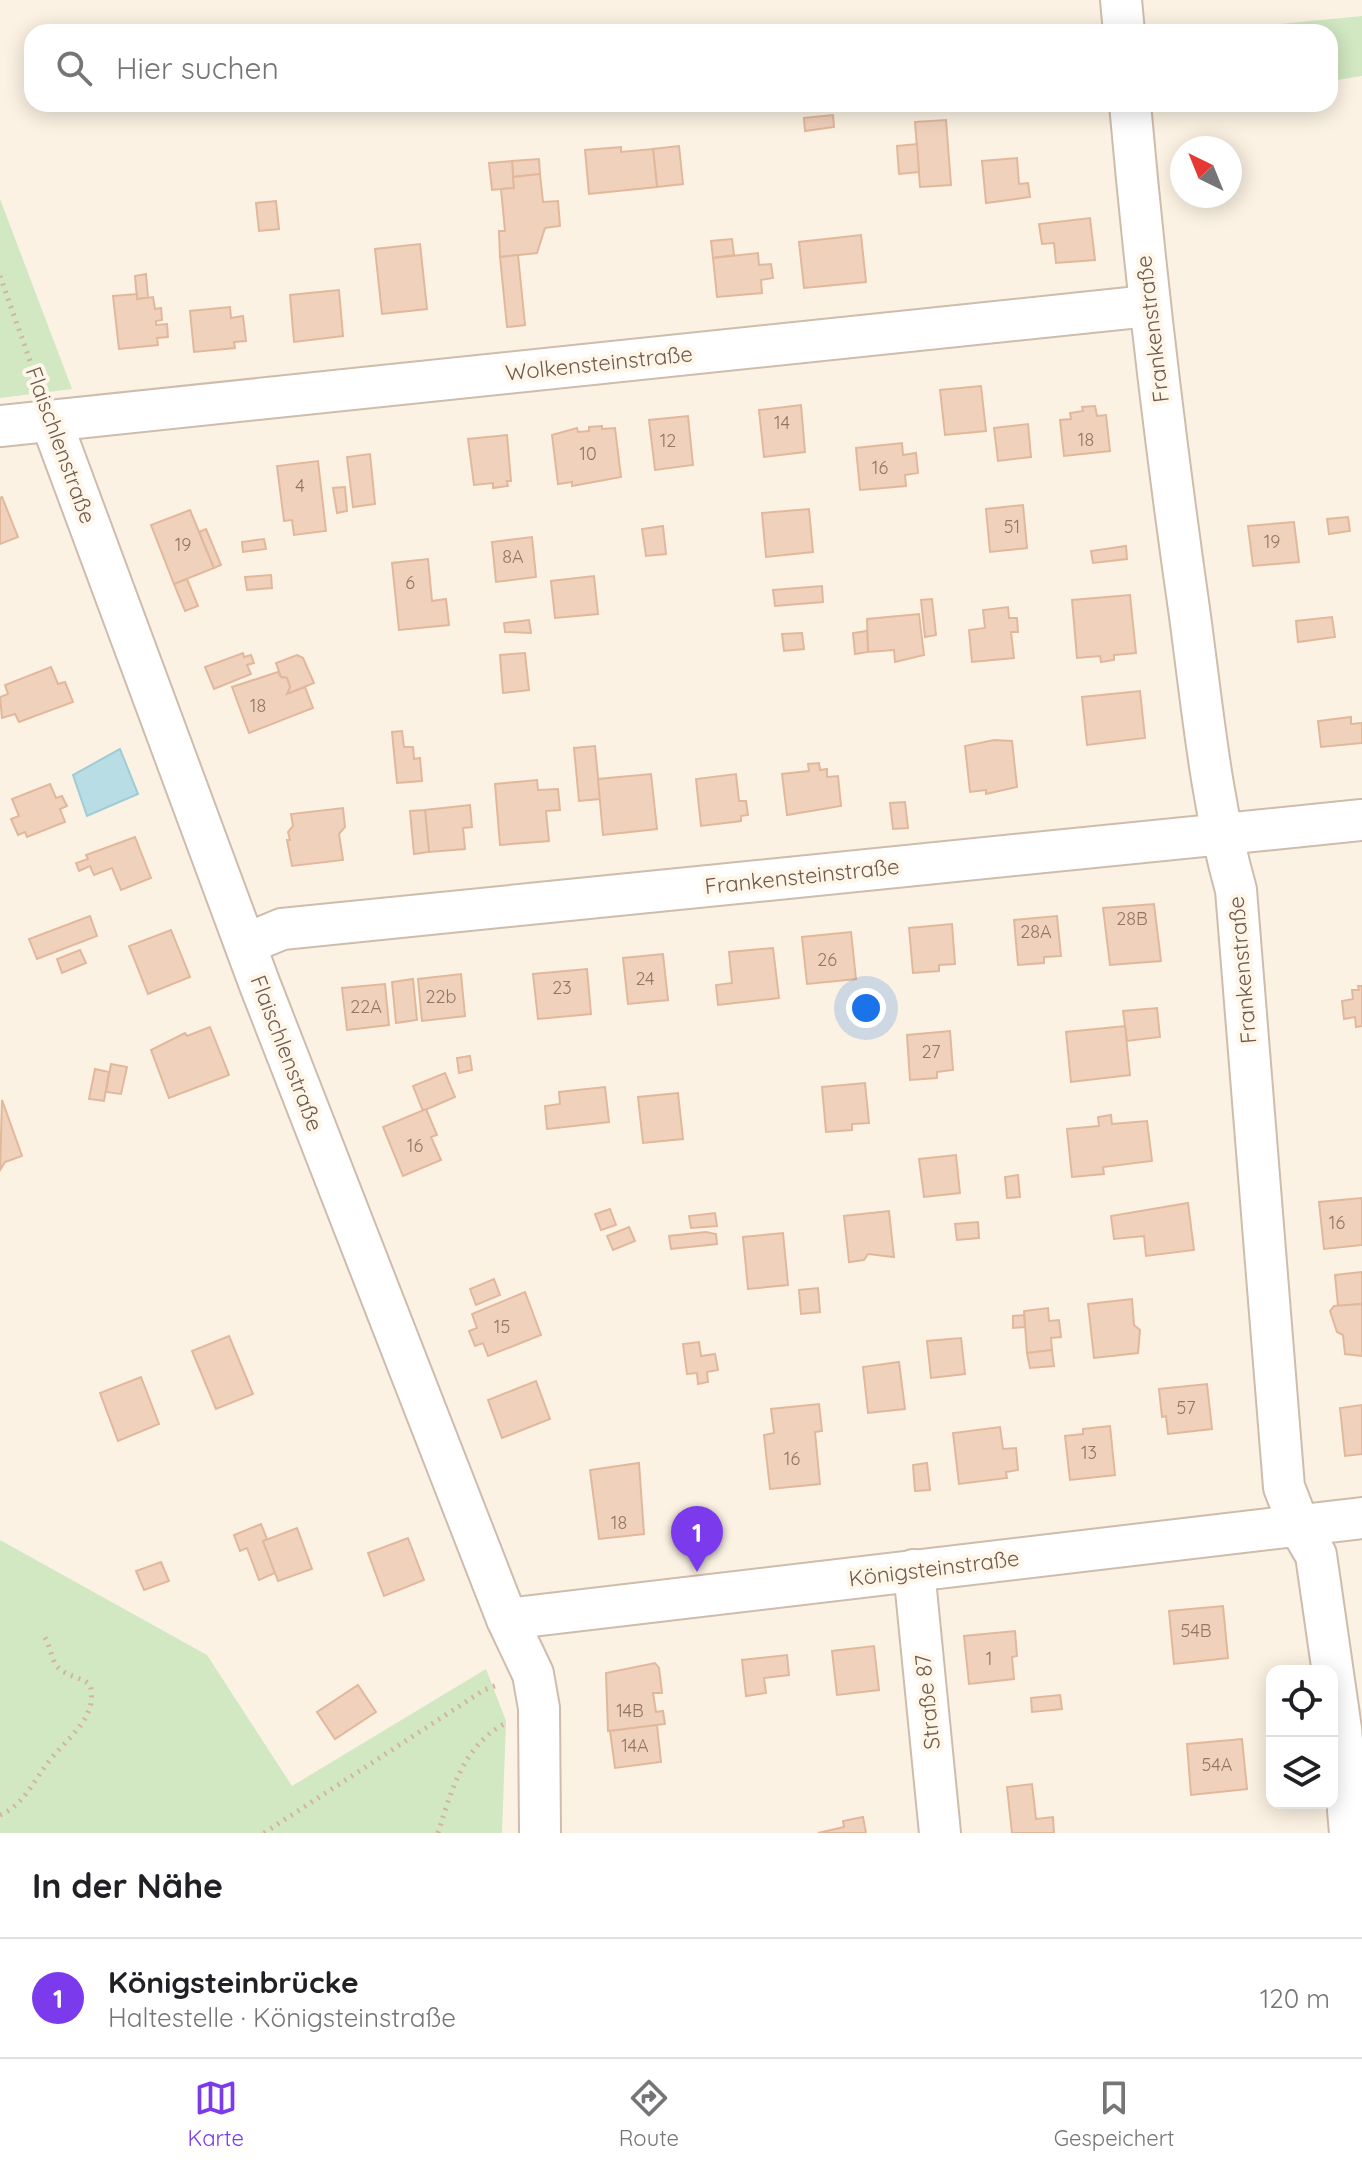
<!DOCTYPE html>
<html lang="de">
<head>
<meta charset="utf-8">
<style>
	body { margin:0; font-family:Quicksand,sans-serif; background:#f2f2f2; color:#202124 }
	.controls { position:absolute; right:24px; bottom:24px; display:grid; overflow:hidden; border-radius:16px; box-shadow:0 4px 20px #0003 }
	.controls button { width:72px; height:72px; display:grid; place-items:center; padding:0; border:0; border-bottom:2px solid #e0e0e0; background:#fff; color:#202124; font:40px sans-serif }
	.compass { position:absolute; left:1170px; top:136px; width:72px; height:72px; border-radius:50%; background:#fff; box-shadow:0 4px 20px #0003; rotate:317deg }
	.you { position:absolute; left:866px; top:1008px; width:28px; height:28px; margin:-20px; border:6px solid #fff; border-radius:50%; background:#1a73e8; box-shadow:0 0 0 12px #1a73e833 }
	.badge { display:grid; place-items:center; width:52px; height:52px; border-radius:50%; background:#7c3aed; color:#fff; font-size:26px; font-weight:700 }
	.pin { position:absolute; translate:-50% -66px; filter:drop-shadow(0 2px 4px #0008) }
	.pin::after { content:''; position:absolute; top:42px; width:28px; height:24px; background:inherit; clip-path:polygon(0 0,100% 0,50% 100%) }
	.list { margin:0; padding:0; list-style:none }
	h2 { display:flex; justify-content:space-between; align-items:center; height:104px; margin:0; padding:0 32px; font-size:34px }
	h2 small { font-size:26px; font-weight:400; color:#757577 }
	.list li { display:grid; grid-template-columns:52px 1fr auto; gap:24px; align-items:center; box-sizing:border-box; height:120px; padding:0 32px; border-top:2px solid #e0e0e0 }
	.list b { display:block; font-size:30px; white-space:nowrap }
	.list p { margin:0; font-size:26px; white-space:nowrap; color:#757577 }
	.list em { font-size:26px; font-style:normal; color:#757577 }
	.icon { flex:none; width:44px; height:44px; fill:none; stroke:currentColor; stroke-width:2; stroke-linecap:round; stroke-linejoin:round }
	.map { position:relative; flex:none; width:1362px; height:1833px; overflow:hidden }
	.search { position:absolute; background:#fff; box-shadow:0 4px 20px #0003; left:24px; right:24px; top:24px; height:88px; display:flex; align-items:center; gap:20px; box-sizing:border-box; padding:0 28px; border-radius:24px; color:#757577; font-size:30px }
	.sheet { height:224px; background:#fff }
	nav { display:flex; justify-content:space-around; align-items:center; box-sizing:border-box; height:112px; border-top:2px solid #e0e0e0; background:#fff; font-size:22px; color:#757577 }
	nav a { display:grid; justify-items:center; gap:4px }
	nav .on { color:#7c3aed }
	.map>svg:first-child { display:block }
	.green { fill:#d1e8c2 }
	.water { fill:#b8dde4; stroke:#9fccd5; stroke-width:2 }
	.building { fill:#f0d1bb; stroke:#e2b89c; stroke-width:2 }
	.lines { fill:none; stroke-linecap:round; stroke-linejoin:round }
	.minor-casing { stroke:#cebcad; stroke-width:44 }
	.path { stroke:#d4b49f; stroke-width:5; stroke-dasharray:2 6; stroke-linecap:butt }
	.minor { stroke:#fff; stroke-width:40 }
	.labels { text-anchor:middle; stroke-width:8; stroke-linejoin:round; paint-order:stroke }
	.number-label { font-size:18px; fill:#927766 }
	.street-label { font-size:22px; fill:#72594a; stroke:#fef6e8 }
</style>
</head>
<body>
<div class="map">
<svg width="1362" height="1833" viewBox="0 0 1362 1833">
	<rect width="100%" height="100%" fill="#fbf2e3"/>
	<g class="green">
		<path d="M1362,16V76L1330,81V32H1200Z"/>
		<path d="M0,197V199L72,389L0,398Z"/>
		<path d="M0,1540L207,1655L292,1786L486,1669L506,1721L502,1833H0Z"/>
	</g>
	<path class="water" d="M120,749L138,794L87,816L73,775Z"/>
	<g class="building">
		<path d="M833,115L834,127L805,131L804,118Z"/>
		<path d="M946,120L951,185L920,187L915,122Z"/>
		<path d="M917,144L919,172L899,174L897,146Z"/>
		<path d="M679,146L683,184L657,187L653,149Z"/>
		<path d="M621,147V152L653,149L657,187L589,194L585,150Z"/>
		<path d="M1017,158L1019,184L1028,183L1030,197L986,203L982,161Z"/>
		<path d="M539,159L540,174L513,177L512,161Z"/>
		<path d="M512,161L514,188L492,190L489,163Z"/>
		<path d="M540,174L543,202L558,201L560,226L545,228L537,253L500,257L499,231H505L501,189L514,188L513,177Z"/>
		<path d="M276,201L279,229L259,231L256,203Z"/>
		<path d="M1090,218L1095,260L1056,263L1054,243L1042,244L1039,224Z"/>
		<path d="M861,235L866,282L804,288L799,242Z"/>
		<path d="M732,239L734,255L713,258L711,241Z"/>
		<path d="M420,244L427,309L382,314L375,249Z"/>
		<path d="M758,253L759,265L771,264L773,278L761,280L762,293L717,297L713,258Z"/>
		<path d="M518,255L525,325L507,327L500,257Z"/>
		<path d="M146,274L148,298L137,299L135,276Z"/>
		<path d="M339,290L343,336L294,342L290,295Z"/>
		<path d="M137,294V299L153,297L155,309L161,308L162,320L156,321V325L167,324L168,337L157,338L158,345L119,349L113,296Z"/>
		<path d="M230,307L231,318L243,316L246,341L234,342L235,348L194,352L190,311Z"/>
		<path d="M981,386L986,431L945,435L940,390Z"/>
		<path d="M801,405L805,452L764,457L759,410Z"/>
		<path d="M1095,406L1097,416L1106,415L1110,451L1064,456L1060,420L1071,419L1070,413L1083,411L1082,407Z"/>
		<path d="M688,416L693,465L655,470L649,420Z"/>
		<path d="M1028,424L1031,457L998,461L994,428Z"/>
		<path d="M602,426V429L615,428L621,477L572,486V482L558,484L552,435L577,428L578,432L589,431V427Z"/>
		<path d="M507,435L511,481H507L508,486L493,488V483L474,485L468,439Z"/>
		<path d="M902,443L903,455L916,453L918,473L905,475L906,486L860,490L856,448Z"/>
		<path d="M370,454L375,504L353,507L347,457Z"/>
		<path d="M318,461L326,531L294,535L292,520L284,521L277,466Z"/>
		<path d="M345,487L347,511L337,513L333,488Z"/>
		<path d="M2,497L18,537L0,544V498Z"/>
		<path d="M1023,505L1027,548L990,552L986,509Z"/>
		<path d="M809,509L813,552L766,557L762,513Z"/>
		<path d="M190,510L214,568L174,584L151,525Z"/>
		<path d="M1348,517L1350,531L1329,534L1327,519Z"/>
		<path d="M1294,522L1299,562L1253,566L1248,526Z"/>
		<path d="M663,526L666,554L646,556L642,529Z"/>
		<path d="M206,529L221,565L214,568L199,532Z"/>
		<path d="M532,537L536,577L496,582L492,542Z"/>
		<path d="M264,539L266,549L243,552L242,542Z"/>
		<path d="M1126,546L1127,559L1093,563L1091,551Z"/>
		<path d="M428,559L432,601L446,599L449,625L399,630L392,563Z"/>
		<path d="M271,575L272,588L247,590L245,577Z"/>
		<path d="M594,576L598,614L555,618L551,581Z"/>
		<path d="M187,579L198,606L185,611L174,584Z"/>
		<path d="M822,586L823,602L775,606L773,590Z"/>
		<path d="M1130,595L1136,653L1114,655V660L1101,662L1100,656L1077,658L1072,600Z"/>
		<path d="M932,599L936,635L925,637L921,600Z"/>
		<path d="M1008,607L1009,618H1017L1018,632H1011L1014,658L972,662L969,630L985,628L983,610Z"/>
		<path d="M919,614L924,655L895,662L894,650L868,652L867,619Z"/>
		<path d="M1332,617L1335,637L1298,642L1296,621Z"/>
		<path d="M529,620L531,633L505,632L504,623Z"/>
		<path d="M867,631L868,652L855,654L853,633Z"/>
		<path d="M802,633L804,649L784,651L782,634Z"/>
		<path d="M243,653L244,657L251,655L254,663L247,665L251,674L214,689L205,667Z"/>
		<path d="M525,653L529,690L503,693L500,655Z"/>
		<path d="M297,655L303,658L314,683L287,694L290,687L287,678L281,677L276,663Z"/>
		<path d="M51,667L58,684L65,682L73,702L19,722L15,714L2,718L0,697L8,694L5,685Z"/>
		<path d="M278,672L281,677L287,678L290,687L287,694L305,687L313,708L249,733L232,687Z"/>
		<path d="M1140,691L1145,738L1087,745L1082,697Z"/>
		<path d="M1351,717V724L1362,723V743L1321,747L1318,721Z"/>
		<path d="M402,731L404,747H413L414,759L420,758L422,781L397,783L392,732Z"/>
		<path d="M994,740L1012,741L1017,787L986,794V790L970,792L965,746Z"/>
		<path d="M595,746L600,799L579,801L574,748Z"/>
		<path d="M819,763L820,770L827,769V777L838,776L841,806L787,815L782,774L809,771L808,764Z"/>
		<path d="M651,774L657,829L603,835L598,779Z"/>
		<path d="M736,774L739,801H746L748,815L741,816V821L701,826L696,779Z"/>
		<path d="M537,780L538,790L558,789L560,810L546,811L549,841L500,845L495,784Z"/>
		<path d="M50,784L56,798L62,796L67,806L60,809L65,822L27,837L25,832L18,835L11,819L19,816L12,799Z"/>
		<path d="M905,802L908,828L893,829L890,803Z"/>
		<path d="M470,805L472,827L463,828L465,849L429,852L425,810Z"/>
		<path d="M343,808L345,827L339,834L343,860L292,866L287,840H290L288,832L293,826L291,814Z"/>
		<path d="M425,810L429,852L414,854L410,811Z"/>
		<path d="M135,837L151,878L121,890L112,868L94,875L90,866L79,871L76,863L88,859L86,855Z"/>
		<path d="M1154,904L1161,961L1110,965L1103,908Z"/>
		<path d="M90,916L97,936L37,959L29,939Z"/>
		<path d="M1057,916L1061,956L1044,957V963L1018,965L1014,920Z"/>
		<path d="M952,924L955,964L939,965V971L913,973L909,928Z"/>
		<path d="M171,930L190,977L148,994L129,946Z"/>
		<path d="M851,932L856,979L807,984L802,937Z"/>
		<path d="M773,948L779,998L718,1005L716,985L732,983L729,952Z"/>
		<path d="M80,950L86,963L62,973L57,959Z"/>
		<path d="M663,954L668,1000L628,1004L623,958Z"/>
		<path d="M587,969L591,1014L538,1019L533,974Z"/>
		<path d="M461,974L465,1016L422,1021L418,979Z"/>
		<path d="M413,979L417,1020L396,1023L392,982Z"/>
		<path d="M385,984L389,1025L347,1030L342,988Z"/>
		<path d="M1358,986H1362V1026L1356,1027L1355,1017L1344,1019L1342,1001L1353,999L1352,990H1359Z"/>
		<path d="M1157,1008L1160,1037L1127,1041L1123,1011Z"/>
		<path d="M1125,1026L1130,1075L1071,1082L1066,1032Z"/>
		<path d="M210,1027L229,1075L169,1098L151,1050L185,1033L187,1036Z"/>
		<path d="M950,1031L953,1070L937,1072V1078L910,1080L907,1035Z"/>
		<path d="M470,1056L472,1070L459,1073L457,1058Z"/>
		<path d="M111,1064L127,1067L121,1094L106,1092Z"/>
		<path d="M95,1069L109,1072L104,1101L89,1099Z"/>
		<path d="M445,1073L455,1097L423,1111L413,1086Z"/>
		<path d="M865,1083L869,1123L852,1124V1130L826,1132L822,1087Z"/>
		<path d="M605,1087L609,1122L547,1129L545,1106L560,1104L559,1092Z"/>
		<path d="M678,1093L683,1139L643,1143L638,1097Z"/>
		<path d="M2,1100L22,1156L5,1162L0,1170Z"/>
		<path d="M426,1109L437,1135L431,1137L441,1160L403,1176L383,1127Z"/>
		<path d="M1111,1115L1112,1124L1147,1121L1152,1161L1103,1167L1104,1174L1072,1177L1067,1129L1099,1126L1098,1117Z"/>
		<path d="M956,1155L960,1193L924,1197L919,1159Z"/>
		<path d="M1018,1175L1020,1197L1007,1198L1005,1177Z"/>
		<path d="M1362,1198V1245L1324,1249L1319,1202Z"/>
		<path d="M1188,1203L1194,1250L1146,1256L1144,1236L1114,1239L1111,1216Z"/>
		<path d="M610,1209L616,1225L601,1230L595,1214Z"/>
		<path d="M889,1211L894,1257L868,1254L864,1260L849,1262L844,1216Z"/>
		<path d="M715,1213L717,1226L691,1228L689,1216Z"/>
		<path d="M978,1222L979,1238L957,1240L955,1224Z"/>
		<path d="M629,1227L635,1241L613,1250L607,1236Z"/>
		<path d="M706,1232L716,1234L717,1244L671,1249L669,1236Z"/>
		<path d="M783,1233L788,1285L748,1289L743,1237Z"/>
		<path d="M1362,1272V1304L1338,1306L1335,1275Z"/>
		<path d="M494,1279L500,1295L476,1305L470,1289Z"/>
		<path d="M818,1288L820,1312L801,1314L799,1290Z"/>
		<path d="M525,1292L541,1335L488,1356L483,1343L475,1346L469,1331L477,1328L472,1314Z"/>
		<path d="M1132,1299L1134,1325L1140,1330L1138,1353L1094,1358L1088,1304Z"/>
		<path d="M1362,1304V1356L1345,1354L1343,1335L1337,1332L1330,1311L1334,1306Z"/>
		<path d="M1048,1308L1049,1321L1059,1320L1061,1337L1051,1338L1052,1350L1027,1353L1024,1311Z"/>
		<path d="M1024,1315L1025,1327L1013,1328V1316Z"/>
		<path d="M229,1336L253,1394L216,1409L192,1351Z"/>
		<path d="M961,1338L965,1374L931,1378L927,1341Z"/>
		<path d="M699,1342L701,1356L715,1354L718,1370L707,1372L708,1382L698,1384L697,1373L687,1374L683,1344Z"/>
		<path d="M1052,1350L1054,1366L1030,1368L1027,1353Z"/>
		<path d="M899,1362L905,1409L868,1413L863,1367Z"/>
		<path d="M141,1377L159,1424L118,1441L100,1393Z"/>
		<path d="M536,1381L550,1419L502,1438L488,1400Z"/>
		<path d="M1207,1384L1212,1429L1168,1434L1166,1416L1162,1417L1159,1389Z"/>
		<path d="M819,1404L822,1431L815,1432L820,1484L770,1489L764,1435L774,1433L771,1409Z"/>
		<path d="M1362,1405V1454L1345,1456L1340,1408Z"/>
		<path d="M1110,1426L1115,1475L1070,1480L1065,1436L1083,1434V1429Z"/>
		<path d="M1000,1427L1003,1449L1016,1448L1018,1470L1006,1472L1007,1478L959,1484L953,1433Z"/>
		<path d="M639,1463L644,1534L599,1539L590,1470Z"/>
		<path d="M927,1463L930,1490L915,1491L913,1465Z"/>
		<path d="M261,1524L267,1539L263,1541L275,1573L259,1580L247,1548L240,1551L234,1535Z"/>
		<path d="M297,1528L312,1569L278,1581L263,1541Z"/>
		<path d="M408,1538L424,1580L384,1596L368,1553Z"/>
		<path d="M161,1562L169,1581L144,1590L136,1571Z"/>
		<path d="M1223,1606L1228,1658L1174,1664L1169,1611Z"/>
		<path d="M1015,1631L1017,1656L1012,1657L1014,1679L969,1684L964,1636Z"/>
		<path d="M874,1646L879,1690L837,1695L832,1651Z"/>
		<path d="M787,1655L789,1675L764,1678L766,1693L746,1696L742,1660Z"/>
		<path d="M655,1663L659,1668L662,1693H653L656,1712L663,1711L665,1724L608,1731L606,1673Z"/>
		<path d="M358,1685L376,1712L335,1739L317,1712Z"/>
		<path d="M1060,1695L1062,1709L1032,1712L1031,1698Z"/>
		<path d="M657,1725L661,1762L615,1768L610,1731Z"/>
		<path d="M1242,1739L1247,1789L1191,1795L1187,1744Z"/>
		<path d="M1032,1784L1036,1819L1053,1817L1054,1833H1012L1007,1787Z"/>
		<path d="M863,1817L866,1833H818L844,1827L843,1821Z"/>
	</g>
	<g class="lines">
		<g class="minor-casing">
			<g id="minor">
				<path d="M1121,0L1124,32"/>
				<path d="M1130,104C1145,273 1165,441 1189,609C1202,703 1210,798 1236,890L1284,1487L1299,1526L1316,1555L1341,1729L1350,1833"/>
				<path d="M51,421L260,985L507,1619L533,1674L539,1708L540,1833"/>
				<path d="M0,426L1148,306"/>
				<path d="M246,944L282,929L1362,820"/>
				<path d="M914,1570L940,1833"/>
				<path d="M507,1619L1362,1518"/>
			</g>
		</g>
		<g class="path">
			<path d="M0,276L39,386"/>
			<path d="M0,1815C25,1804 33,1781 50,1760C67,1738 99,1717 90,1685C81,1677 70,1677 61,1670C50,1662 52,1647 44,1636"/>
			<path d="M264,1833L484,1690L497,1685"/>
			<path d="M438,1833C451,1792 463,1746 504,1724"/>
		</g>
		<use href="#minor" class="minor"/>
	</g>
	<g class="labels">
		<g class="number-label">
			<text x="782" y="429">14</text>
			<text x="1086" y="446">18</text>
			<text x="668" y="447">12</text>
			<text x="588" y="460">10</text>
			<text x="880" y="474">16</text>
			<text x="300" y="492">4</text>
			<text x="1012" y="533">51</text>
			<text x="1272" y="548">19</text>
			<text x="183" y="551">19</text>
			<text x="513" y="563">8A</text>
			<text x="410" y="589">6</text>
			<text x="258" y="712">18</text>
			<text x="1132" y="925">28B</text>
			<text x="1036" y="938">28A</text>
			<text x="827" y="966">26</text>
			<text x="645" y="985">24</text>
			<text x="562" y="994">23</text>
			<text x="441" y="1003">22b</text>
			<text x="366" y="1013">22A</text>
			<text x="931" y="1058">27</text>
			<text x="415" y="1152">16</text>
			<text x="1337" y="1229">16</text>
			<text x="502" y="1333">15</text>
			<text x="1186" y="1414">57</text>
			<text x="1089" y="1459">13</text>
			<text x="792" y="1465">16</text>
			<text x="619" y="1529">18</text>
			<text x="1196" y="1637">54B</text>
			<text x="989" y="1665">1</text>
			<text x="630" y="1717">14B</text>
			<text x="635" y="1752">14A</text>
			<text x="1217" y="1771">54A</text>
		</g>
		<g class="street-label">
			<text transform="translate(1152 329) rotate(-97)" y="8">Frankenstraße</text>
			<text transform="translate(599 363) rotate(-6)" y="8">Wolkensteinstraße</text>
			<text transform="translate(61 445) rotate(70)" y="8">Flaischlenstraße</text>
			<text transform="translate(802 876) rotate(-6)" y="8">Frankensteinstraße</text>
			<text transform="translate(1242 970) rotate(-95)" y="8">Frankenstraße</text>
			<text transform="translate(287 1053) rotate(69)" y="8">Flaischlenstraße</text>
			<text transform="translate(934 1568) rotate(-7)" y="8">Königsteinstraße</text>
			<text transform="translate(927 1702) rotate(-96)" y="8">Straße 87</text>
		</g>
	</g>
</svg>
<div class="controls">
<button><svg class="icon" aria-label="locate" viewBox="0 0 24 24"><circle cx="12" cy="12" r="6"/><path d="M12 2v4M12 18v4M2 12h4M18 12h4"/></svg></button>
<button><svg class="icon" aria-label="layers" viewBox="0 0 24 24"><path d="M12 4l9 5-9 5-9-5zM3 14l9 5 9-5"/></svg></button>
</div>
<svg class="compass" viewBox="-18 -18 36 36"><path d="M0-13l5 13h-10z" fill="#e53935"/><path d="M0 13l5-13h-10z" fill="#757577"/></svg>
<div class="you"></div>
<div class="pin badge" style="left:697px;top:1572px">1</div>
<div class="search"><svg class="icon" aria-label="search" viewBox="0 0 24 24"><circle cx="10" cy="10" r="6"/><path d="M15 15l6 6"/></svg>Hier suchen</div>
</div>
<section class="sheet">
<h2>In der Nähe<small></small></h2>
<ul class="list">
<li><span class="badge">1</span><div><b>Königsteinbrücke</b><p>Haltestelle · Königsteinstraße</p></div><em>120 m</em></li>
</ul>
</section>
<nav>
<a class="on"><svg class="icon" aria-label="map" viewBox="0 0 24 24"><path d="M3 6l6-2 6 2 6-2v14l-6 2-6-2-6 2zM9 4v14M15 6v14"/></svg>Karte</a>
<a><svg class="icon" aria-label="directions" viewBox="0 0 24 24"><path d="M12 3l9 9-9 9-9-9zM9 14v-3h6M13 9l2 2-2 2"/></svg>Route</a>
<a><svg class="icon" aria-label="saved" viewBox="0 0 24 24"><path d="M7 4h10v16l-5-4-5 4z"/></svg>Gespeichert</a>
</nav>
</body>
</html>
